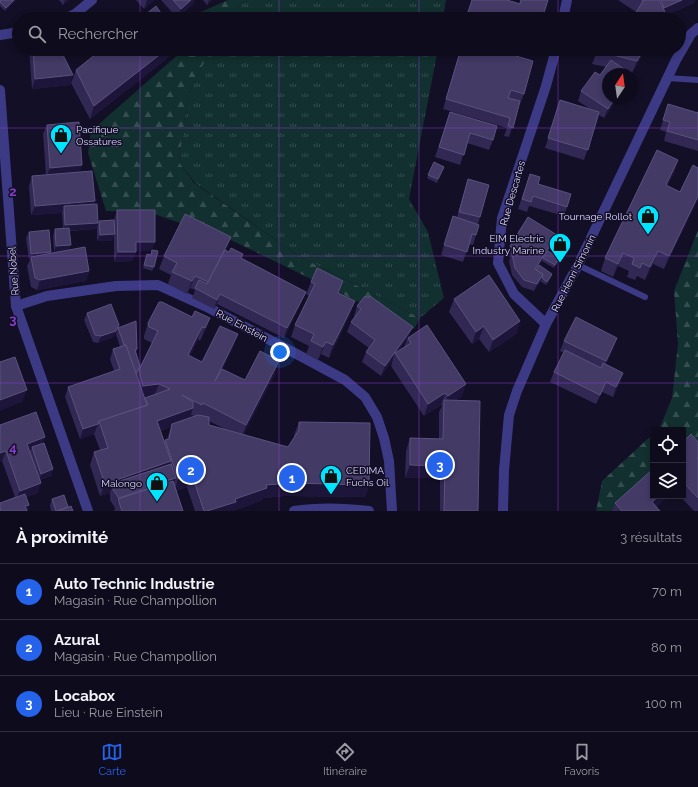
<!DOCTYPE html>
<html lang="fr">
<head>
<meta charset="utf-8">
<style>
	body { margin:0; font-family:Raleway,sans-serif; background:#1c1929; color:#f1f3f6 }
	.controls { position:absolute; right:12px; bottom:12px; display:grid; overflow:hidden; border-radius:0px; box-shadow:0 2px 6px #0003 }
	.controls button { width:36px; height:36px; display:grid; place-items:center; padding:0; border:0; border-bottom:1px solid #2e2b3b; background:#0e0b1c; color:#f1f3f6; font:20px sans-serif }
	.compass { position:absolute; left:602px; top:68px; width:36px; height:36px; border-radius:50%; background:#0e0b1c; box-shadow:0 2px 6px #0003; rotate:13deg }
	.you { position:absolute; left:280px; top:352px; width:14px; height:14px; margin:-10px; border:3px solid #fff; border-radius:50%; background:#1a73e8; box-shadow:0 0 0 6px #1a73e833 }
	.badge { display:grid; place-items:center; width:26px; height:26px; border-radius:50%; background:#2563eb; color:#fff; font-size:13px; font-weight:700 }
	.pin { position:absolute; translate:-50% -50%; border:2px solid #fff; box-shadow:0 1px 4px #0006 }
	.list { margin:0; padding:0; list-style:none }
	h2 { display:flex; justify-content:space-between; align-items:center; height:52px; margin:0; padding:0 16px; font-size:17px }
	h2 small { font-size:13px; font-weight:400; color:#9b9ba3 }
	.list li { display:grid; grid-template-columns:26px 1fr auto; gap:12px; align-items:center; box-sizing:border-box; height:56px; padding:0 16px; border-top:1px solid #2e2b3b }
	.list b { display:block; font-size:15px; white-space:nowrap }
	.list p { margin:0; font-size:13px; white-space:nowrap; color:#9b9ba3 }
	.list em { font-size:13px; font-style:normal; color:#9b9ba3 }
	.icon { flex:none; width:22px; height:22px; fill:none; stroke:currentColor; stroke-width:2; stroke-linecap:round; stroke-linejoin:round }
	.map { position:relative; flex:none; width:698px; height:511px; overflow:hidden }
	.search { position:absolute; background:#0e0b1c; box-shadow:0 2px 6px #0003; left:12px; right:12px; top:12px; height:44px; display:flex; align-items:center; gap:10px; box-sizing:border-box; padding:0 14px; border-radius:22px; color:#9b9ba3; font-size:15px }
	.sheet { height:220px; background:#0e0b1c }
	nav { display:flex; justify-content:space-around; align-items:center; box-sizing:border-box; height:56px; border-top:1px solid #2e2b3b; background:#0e0b1c; font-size:11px; color:#9b9ba3 }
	nav a { display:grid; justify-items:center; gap:2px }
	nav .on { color:#2563eb }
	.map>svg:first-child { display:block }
	.grass { fill:url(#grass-tufts) }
	.forest { fill:url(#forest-firs) }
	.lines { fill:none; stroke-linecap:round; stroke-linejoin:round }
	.service { stroke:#3d3a85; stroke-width:6 }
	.minor { stroke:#3d3a85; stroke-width:10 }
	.tertiary { stroke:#3d3a85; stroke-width:10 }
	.wall { fill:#312854; fill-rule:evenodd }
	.shaded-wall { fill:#1d163a }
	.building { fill:#433a66; stroke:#5a527e }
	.grid { fill:none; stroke:#843dc5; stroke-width:1; stroke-opacity:0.55 }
	.labels { text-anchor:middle; stroke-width:3; stroke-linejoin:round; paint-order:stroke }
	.poi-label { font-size:10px; fill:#d9d4ff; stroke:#130f26; text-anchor:end }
	.street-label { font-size:10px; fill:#d9d4ff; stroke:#130f26 }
	.grid-label { font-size:13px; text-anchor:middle; font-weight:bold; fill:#843dc5; stroke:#130f26; stroke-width:3; stroke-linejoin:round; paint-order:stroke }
</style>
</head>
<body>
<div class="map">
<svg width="698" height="511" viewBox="0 0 698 511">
	<defs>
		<pattern id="grass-tufts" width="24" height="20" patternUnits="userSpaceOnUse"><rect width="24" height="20" fill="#12302f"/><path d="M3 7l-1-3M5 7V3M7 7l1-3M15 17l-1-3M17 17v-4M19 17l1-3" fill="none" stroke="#344d4e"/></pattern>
		<pattern id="forest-firs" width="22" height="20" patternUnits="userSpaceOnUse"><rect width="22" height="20" fill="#12302f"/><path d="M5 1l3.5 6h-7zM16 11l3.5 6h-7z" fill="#344d4e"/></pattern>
	</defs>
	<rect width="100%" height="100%" fill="#130f26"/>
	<g class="grass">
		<path d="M246,0H446L443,19H227Z"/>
		<path d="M211,49H438L409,199L428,232L444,298L420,318L299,256L195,183L179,162L188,94Z"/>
	</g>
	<g class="forest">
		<path d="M228,0H246L227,19H185Z"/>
		<path d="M180,49H211L188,94L179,162L194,183L299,256L420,318L414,329L233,241L148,212L106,211L88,153L91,131L181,52Z"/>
		<path d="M698,230V445L683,457V430H657L660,427L672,398L678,344L674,291Z"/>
		<path d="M653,434V481L615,511H596L602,481Z"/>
	</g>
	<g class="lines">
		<g class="service">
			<path d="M667,78L698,80"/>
			<path d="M578,265L645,297"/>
		</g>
		<g class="minor">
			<path d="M65,19L75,14L92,0"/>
			<path d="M563,19L567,0"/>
			<path d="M0,35L19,32"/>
			<path d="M0,90L16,306L88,511"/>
			<path d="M16,306L47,296L116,286L158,285L209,308L306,359L345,380L365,397L377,417L384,438L389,461L392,511"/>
			<path d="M546,324L514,294L498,263L502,218L546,86L556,49"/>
			<path d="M294,511C320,507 343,508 369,511"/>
		</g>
		<path class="tertiary" d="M503,511L504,470L509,415L517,391L546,324L578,265L676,60L691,34L698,28"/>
	</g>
	<g class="wall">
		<path d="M0,0H16L5,11L0,6Z"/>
		<path d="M59,0H69L63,5Z"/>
		<path d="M136,0H154L144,9Z"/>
		<path d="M161,0H195L193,4L177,18Z"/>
		<path d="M203,0H212L207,5Z"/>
		<path d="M472,0H507L519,4L520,0H548L542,19H466Z"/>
		<path d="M618,0H695L694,3L664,16L636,12Z"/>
		<path d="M29,49H60L70,85L32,89Z"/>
		<path d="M458,49H492L524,94L520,104V103L509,137L504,136L507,128L443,109L460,50Z"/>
		<path d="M646,49L632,73H630L608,98H618L604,118L599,115L584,160L545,148L560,100L590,109L578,101L581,91L600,75L606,67L592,64L597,51Z"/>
		<path d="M175,52L90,119L71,83L76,70Z"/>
		<path d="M668,104L697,113L698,110V151L664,141L666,132L660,130Z"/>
		<path d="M450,112L493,140L489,150L467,143L460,165L435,157Z"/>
		<path d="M47,125L82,165L79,172L94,204L96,229L70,231L69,250L89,271L86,281L37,290L31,287L27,266L30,260H29L26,238L29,232L51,252L50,253L54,252L53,236L55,229L63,228L62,213L31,215L29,186L32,176L46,175L43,134Z"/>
		<path d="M678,160L674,173L667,186L698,199L664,269L653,264L645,280L637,276L635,280L627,277L629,271L618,266L613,277L601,271L605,258Z"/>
		<path d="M434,162L444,167L437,183L427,178Z"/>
		<path d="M530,174L538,184L567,207L564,216L529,206L527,212L518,209Z"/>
		<path d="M468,179L480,217L478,224L476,235L473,245L469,244L463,262L441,255L453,216L457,217Z"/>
		<path d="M117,210L155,242L151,251H136L132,261L114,262V236L112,241H97V227L99,221L114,220Z"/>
		<path d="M554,242L548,251L558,261L554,268L542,261V260L539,265L552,274L551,278L546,285L540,281L534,291L522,287L512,275L509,261L511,255L507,253L510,246Z"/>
		<path d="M152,250L154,267L152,271L143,268L147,254L150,255Z"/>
		<path d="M226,250L241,259L306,292L302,301L284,338L217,304L214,309L192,298L195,290L190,288L187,294L168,284L171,275L159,269L164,256Z"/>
		<path d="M311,282L339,293L350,314L329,358L321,354L318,360L306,354L309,346L291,337L295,325L309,296L306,294Z"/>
		<path d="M454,299L520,321L516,334L489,352L479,339L472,344L449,312Z"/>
		<path d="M357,306L409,337L462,397L456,400L478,511H440V478H405L406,451L410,438L439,439V412L442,406L441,405L424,416L391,366L393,359L381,376L362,362L366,352L369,348L347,332L351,322L355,317L354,316ZM407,340L404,347L399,350L405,342Z"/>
		<path d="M87,313L119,325L117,332L113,337L98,343L93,342L84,320Z"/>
		<path d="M192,317L210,318L205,331L200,341L198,339L190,356L202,362L233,347L222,369L245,380L275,374L243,434L288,447L294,437V435L299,422L369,485L365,497L285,496L263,498V500L233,511H195L187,487L176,491L183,511H114L115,508L110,500V493L100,496L90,465L94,452L100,450L94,434L80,439L65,397L68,387L114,371L110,359L113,349L120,347L116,334L118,328L137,349L136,352L140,366L152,343L144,339V336L148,323ZM191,415L194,416L190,418ZM209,421L225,429L209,425ZM171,427L167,439L165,440L164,442L160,431Z"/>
		<path d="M564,341L614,347L606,364L623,373L620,382L613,397L602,392L596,404L550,382L554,372L564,353L560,351Z"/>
		<path d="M0,425L43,444L53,469L51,476L40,480L38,493L26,497L29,505L27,511H0V503L15,497L2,461Z"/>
		<path d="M683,442H698V511H694L680,496H683Z"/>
		<path d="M52,499L68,507L73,511H51L50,505Z"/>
		<path d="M615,503L660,511H612Z"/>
	</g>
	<g class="shaded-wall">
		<path d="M14,0H16L5,11L6,8Z"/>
		<path d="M65,0H69L63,5Z"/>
		<path d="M147,0H154L144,9Z"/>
		<path d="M191,0H195L193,4L177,18L181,9Z"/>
		<path d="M209,0H212L207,5Z"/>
		<path d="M682,0H695L694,3L664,16L662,19H661V17L664,8Z"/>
		<path d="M167,49H176L175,52L90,119L94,106Z"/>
		<path d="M644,49H646L632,73L637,61Z"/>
		<path d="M73,75L70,85L32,89L35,79Z"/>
		<path d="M615,98H618L604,118L608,109Z"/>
		<path d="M678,160L674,173L662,198L666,185Z"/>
		<path d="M82,165L78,175L46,177L50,168Z"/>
		<path d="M698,196V199L664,269L669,256Z"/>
		<path d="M95,201L91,211L64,206L62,213L31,215L35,206Z"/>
		<path d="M98,223L96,229L63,231L65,225Z"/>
		<path d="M115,234L112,241H97L100,235Z"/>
		<path d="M557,235L554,242L544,258H543L542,260L534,273L535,269Z"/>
		<path d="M231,237L227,249L204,294L208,282Z"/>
		<path d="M136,242H155L151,251H132Z"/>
		<path d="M71,245L68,251L54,252L56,246Z"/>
		<path d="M658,251L653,264L645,280L650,267Z"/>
		<path d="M51,252L48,258L31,257L30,260H29L31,254Z"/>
		<path d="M118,252H136L132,261L114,262Z"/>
		<path d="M623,253L618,266L613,277L618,264Z"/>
		<path d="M89,271L86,281L37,290L40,280Z"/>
		<path d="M543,274L541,281L534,291L537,284Z"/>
		<path d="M552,274L551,278L546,285L547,282Z"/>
		<path d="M195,276L190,288L187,294L192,281Z"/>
		<path d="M343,281L339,294L338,293Z"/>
		<path d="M306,292L302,301L284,338L287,328Z"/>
		<path d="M220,294L217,304L214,309L217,300Z"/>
		<path d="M355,301L350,314L329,358L333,345Z"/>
		<path d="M210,318L205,331L200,341L205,328Z"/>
		<path d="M520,321L516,334L489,352L493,340Z"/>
		<path d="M119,325L117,332L113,337L98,343L101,336Z"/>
		<path d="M484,326L479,339L472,344L476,332Z"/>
		<path d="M202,327L198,339L184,368L188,355Z"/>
		<path d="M413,327L409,336L407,340L396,354L395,353L393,359L381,376L385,366Z"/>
		<path d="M238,334L233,347L211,394L215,381Z"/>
		<path d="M617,338L614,347L602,371L606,361Z"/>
		<path d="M326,342L321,354L318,360L323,347Z"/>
		<path d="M279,361L275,374L242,438L246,425Z"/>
		<path d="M623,373L620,382L613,397L616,387Z"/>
		<path d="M159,384L154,396L139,399L143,386Z"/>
		<path d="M466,384L462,397L444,408L448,396Z"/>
		<path d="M27,390L22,402L0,411V400Z"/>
		<path d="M445,393L441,405L424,416L428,404Z"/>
		<path d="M193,408L189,421L172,424L171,427L152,433L157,421Z"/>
		<path d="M98,424L94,434L80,439L83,429Z"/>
		<path d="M45,437L42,447H32L31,450L23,453L27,444Z"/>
		<path d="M6,451L2,461L0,462V453Z"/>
		<path d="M171,461L166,474L114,483L110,493L100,496L105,484Z"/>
		<path d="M410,465L445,466L440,478H405Z"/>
		<path d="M53,469L51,476L39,480L41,474Z"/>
		<path d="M192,475L187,487L174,492L178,479Z"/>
		<path d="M176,478L172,487L118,499L115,508L119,498Z"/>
		<path d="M41,483L38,493L16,500L20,491Z"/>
		<path d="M290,483L369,485L365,497L285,496L263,498V500L233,511H207L266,485Z"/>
		<path d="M659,496H669L652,511V502Z"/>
		<path d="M29,505L26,511L25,506Z"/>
	</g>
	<g class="building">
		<path d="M0,0H14L6,8L0,2Z"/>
		<path d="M173,0H191L181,9Z"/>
		<path d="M472,0H507L520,4L521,0H548L542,19H490L468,12Z"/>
		<path d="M642,0H659L665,12L661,19H632L643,1Z"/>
		<path d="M661,0H682L664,8Z"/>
		<path d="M156,6L165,19H140Z"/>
		<path d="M33,49H60L73,75L35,79Z"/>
		<path d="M102,49H167L94,106L76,70Z"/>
		<path d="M461,49H492L533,61L524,94L511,90L508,98L520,101L513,128L508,126L510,118L446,99Z"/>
		<path d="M598,49H644L637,61L597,51Z"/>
		<path d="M611,60L631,74H608V98H615L608,109L581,91L595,72L600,75Z"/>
		<path d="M560,100L599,112L588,150L548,138Z"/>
		<path d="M668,104L698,113V112V140L667,131L670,122L663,120Z"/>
		<path d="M450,112L497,126L493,140L470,133L464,155L439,147Z"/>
		<path d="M79,122L82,165L50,168L47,125Z"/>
		<path d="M657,150L678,160L666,185L680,192L693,165L698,168V196L669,256L658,251L650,267L642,263L640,268L632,264L634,258L623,253L618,264L605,258Z"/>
		<path d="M434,162L444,167L438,179L428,175Z"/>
		<path d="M92,171L95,201L35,206L32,176Z"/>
		<path d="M530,174L540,177L538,184L571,194L567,207L533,196L531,202L522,199Z"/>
		<path d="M468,179L489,185L480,217L459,212Z"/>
		<path d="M97,204L98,223L65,225L64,206Z"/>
		<path d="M117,210H155V242H136V252H118Z"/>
		<path d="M185,214L231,237L208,282L195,276L192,281L172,272L177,263L164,256Z"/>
		<path d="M453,216L479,225L476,235L472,234L467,252L444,245Z"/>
		<path d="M528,217L557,235L535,269L543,274L537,284L524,280L515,268L512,254L514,249L510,246Z"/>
		<path d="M114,220L115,234L100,235L99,221Z"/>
		<path d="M69,228L71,245L56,246L55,229Z"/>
		<path d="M49,230L51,252L31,254L29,232Z"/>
		<path d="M85,247L89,271L40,280L35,278L31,257Z"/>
		<path d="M231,248L243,254L241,258L306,292L287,328L220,294L217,300L195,288L199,280L207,284L225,250L229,252Z"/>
		<path d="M152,250L158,251L154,267L144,265L147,254L151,255Z"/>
		<path d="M548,251L559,258L555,265L543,258Z"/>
		<path d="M539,265L552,274L547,282L542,278L543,274L536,270Z"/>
		<path d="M317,268L343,281L338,293L355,301L333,345L326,342L323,347L311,341L314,334L295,325L315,284L311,282Z"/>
		<path d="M489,275L520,321L493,340L484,326L476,332L454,299Z"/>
		<path d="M365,296L368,298L370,296L413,327L385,366L366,352L375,340L351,322L361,309L357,306Z"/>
		<path d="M159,302H162L192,317L195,311L210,318L205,328L202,327L188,355L202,362L220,326L238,334L215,381L222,369L245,380L260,351L279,361L246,425L203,403L202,405L182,395L193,402V408L157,421L171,461L105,484L94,452L108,448L99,421L148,405L145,398L170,389L159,384L143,386L139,370L158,331L149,327L148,323Z"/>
		<path d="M111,304L119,325L116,331L101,336L95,335L87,313Z"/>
		<path d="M576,317L617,338L606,361L564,341Z"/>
		<path d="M136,321L137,349L135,350L140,366L136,374L126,345H124L118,328Z"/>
		<path d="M427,325L466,384L448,396L445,393L428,404L395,353L411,343L408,338Z"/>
		<path d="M126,345L147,405L99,421L98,424L83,429L68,387L120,369L113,349Z"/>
		<path d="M565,350L601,368L603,363L623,373L616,387L606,382L600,395L554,372Z"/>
		<path d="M15,357L27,390L0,400V362Z"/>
		<path d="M444,400L480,401L478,511H444L445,466L410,465V438L443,439Z"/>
		<path d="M36,412L45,437L27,444L41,483L20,491L6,451L0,453V425Z"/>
		<path d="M198,415L209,417V425L288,447L299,430V422L370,423L369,485L290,483L266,485L267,488L235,499L236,502L207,511H204L192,475L178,479L165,440L169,439L172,424Z"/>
		<path d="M691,434L698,442V458H697L698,459V498L683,482V442Z"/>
		<path d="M44,443L53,469L41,474L32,447Z"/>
		<path d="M171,464L176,478L159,483L160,485L119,498L113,490L114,483Z"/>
		<path d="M653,469V496H659L652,502L660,511H622L615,503Z"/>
		<path d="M173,481L183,511H122L118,499Z"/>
		<path d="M25,494L29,505L25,506L27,511H1L0,508V503Z"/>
		<path d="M64,495L68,507L56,511L52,499Z"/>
		<path d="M71,506L73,511H58Z"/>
	</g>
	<path class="grid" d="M140,0V19M279,0V19M419,0V19M558,0V19M140,49V511M279,49V511M419,49V511M558,49V511M0,128H698M0,256H698M0,383H698"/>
	<defs>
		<g id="shop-pin" transform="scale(1.15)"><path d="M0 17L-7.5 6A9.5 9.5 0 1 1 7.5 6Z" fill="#00e5ff" stroke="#130f26"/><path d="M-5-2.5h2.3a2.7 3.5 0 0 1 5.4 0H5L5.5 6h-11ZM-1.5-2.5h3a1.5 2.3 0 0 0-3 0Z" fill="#111"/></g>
	</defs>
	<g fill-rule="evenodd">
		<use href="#shop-pin" x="61" y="135"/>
		<use href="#shop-pin" x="648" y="216"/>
		<use href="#shop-pin" x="560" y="244"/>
		<use href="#shop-pin" x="331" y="476"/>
		<use href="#shop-pin" x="157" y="483"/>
	</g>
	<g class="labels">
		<g class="poi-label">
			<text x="76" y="133" text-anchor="start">Pacifique<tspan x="76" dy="12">Ossatures</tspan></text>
			<text x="632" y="220">Tournage Rollot</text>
			<text x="544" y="242">EIM Electric<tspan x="544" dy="12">Industry Marine</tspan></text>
			<text x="346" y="474" text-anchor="start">CEDIMA<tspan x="346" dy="12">Fuchs Oil</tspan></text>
			<text x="142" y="487">Malongo</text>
		</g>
		<g class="street-label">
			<text transform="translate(512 193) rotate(-74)" y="4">Rue Descartes</text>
			<text transform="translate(13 271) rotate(-94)" y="4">Rue Nobel</text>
			<text transform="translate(573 273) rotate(-63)" y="4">Rue Henri Simonin</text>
			<text transform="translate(242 325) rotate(28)" y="4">Rue Einstein</text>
		</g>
	</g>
	<g class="grid-label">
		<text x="13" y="196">2</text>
		<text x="13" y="324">3</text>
		<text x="13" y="452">4</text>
	</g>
</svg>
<div class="controls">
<button><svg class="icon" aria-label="locate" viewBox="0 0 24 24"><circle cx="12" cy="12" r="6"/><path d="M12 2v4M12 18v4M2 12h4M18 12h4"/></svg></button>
<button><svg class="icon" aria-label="layers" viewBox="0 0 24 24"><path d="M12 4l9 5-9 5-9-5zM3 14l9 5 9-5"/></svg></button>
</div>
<svg class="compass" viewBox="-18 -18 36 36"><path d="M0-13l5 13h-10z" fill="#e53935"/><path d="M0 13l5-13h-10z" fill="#9b9ba3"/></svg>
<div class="you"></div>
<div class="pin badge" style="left:292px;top:478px">1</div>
<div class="pin badge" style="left:191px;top:470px">2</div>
<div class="pin badge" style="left:440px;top:465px">3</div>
<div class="search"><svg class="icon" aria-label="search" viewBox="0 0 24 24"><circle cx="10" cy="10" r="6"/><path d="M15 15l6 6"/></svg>Rechercher</div>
</div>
<section class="sheet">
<h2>À proximité<small>3 résultats</small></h2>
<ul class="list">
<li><span class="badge">1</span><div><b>Auto Technic Industrie</b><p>Magasin · Rue Champollion</p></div><em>70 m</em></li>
<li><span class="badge">2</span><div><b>Azural</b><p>Magasin · Rue Champollion</p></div><em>80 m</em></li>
<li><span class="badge">3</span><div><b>Locabox</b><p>Lieu · Rue Einstein</p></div><em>100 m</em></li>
</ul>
</section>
<nav>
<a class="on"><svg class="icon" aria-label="map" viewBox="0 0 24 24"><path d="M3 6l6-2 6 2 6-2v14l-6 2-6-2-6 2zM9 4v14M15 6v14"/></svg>Carte</a>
<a><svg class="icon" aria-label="directions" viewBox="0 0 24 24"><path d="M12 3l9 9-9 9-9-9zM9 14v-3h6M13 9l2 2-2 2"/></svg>Itinéraire</a>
<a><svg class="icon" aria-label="saved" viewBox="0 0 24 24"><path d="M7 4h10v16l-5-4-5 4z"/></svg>Favoris</a>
</nav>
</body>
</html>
